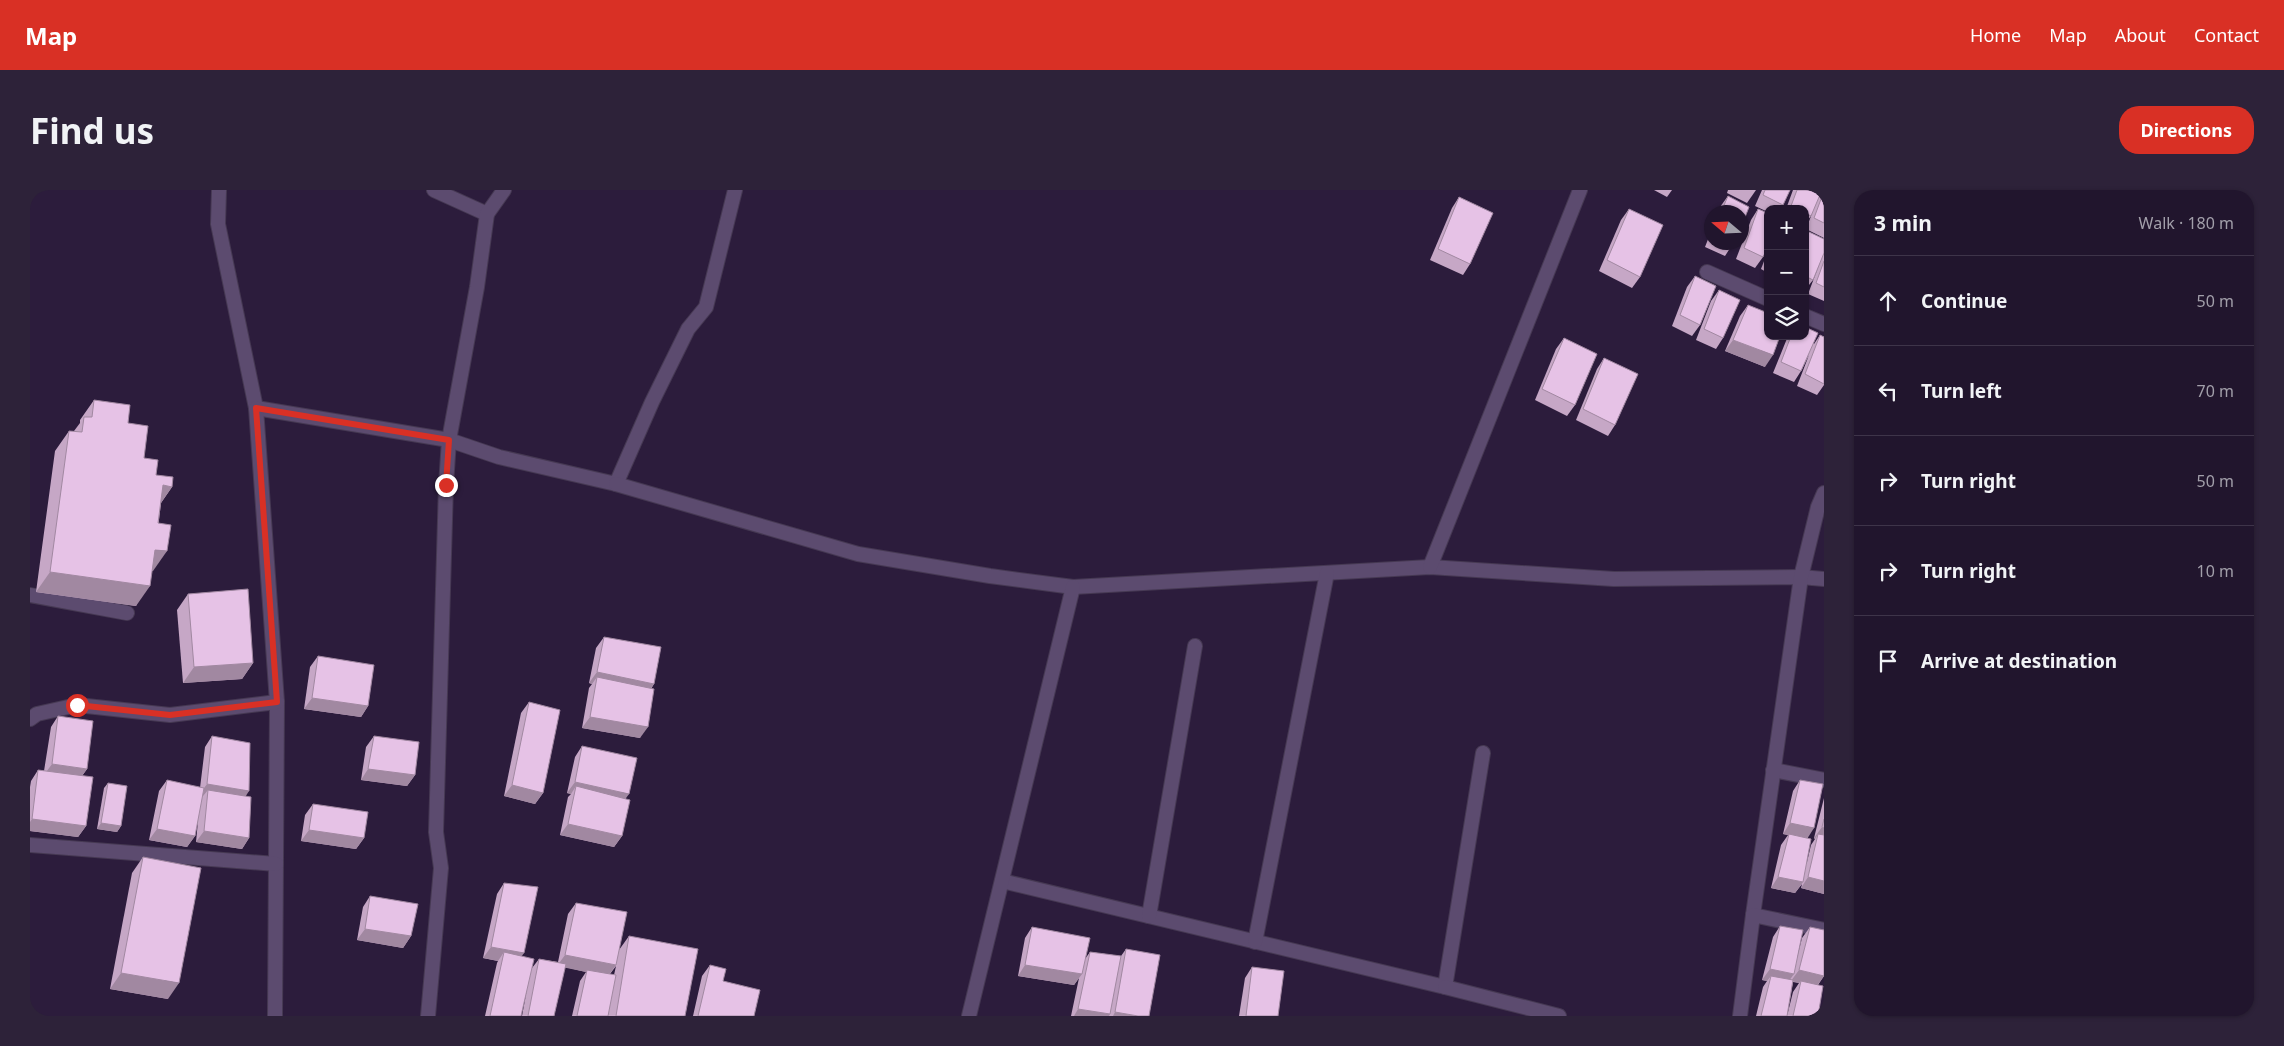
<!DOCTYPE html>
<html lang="en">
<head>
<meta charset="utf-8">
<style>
	body { margin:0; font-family:"Noto Sans",sans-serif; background:#2d2239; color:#f1f3f6 }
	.controls { position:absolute; right:15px; top:15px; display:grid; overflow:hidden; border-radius:10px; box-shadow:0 1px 4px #0004 }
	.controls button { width:45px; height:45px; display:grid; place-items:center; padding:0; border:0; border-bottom:1px solid #3e3449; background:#21152d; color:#f1f3f6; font:25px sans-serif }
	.compass { position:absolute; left:1674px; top:15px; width:45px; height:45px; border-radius:50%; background:#21152d; box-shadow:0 1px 4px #0004; rotate:289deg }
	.stop { position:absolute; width:15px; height:15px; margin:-11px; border:4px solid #d93025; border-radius:50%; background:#fff }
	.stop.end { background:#d93025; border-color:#fff; box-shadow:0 1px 5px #0008 }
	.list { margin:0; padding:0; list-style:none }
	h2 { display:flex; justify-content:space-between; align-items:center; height:65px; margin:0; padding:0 20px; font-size:21px }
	h2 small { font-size:16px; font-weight:400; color:#a29faa }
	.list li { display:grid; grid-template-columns:32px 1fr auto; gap:15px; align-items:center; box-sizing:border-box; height:90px; padding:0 20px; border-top:1px solid #3e3449 }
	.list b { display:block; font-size:19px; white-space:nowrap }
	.list em { font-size:16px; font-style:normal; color:#a29faa }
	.icon { flex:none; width:28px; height:28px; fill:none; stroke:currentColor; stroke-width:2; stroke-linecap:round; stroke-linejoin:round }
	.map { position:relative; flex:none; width:1794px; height:826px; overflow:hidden; border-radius:20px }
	header { display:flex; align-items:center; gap:30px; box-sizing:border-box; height:70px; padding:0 25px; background:#d93025; color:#fff }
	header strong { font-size:24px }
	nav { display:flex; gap:28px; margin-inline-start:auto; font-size:18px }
	.intro { display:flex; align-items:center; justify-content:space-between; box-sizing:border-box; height:120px; padding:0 30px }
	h1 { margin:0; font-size:35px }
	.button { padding:12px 22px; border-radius:20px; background:#d93025; color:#fff; font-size:18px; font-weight:700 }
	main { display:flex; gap:30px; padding:0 30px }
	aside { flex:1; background:#21152d; border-radius:20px; box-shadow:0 1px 4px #0004 }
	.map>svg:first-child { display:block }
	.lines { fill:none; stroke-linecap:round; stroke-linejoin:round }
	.minor-casing { stroke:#463953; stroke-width:16 }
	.minor { stroke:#5c4b6f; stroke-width:14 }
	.wall { fill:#c6a7c6; fill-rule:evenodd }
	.shaded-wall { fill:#a188a1 }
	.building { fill:#e6c2e6; stroke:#a188a1 }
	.route { stroke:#d93025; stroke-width:6 }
</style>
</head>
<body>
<header>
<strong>Map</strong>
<nav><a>Home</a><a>Map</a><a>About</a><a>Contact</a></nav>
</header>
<div class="intro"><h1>Find us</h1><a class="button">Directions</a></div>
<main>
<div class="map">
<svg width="1794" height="826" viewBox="0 0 1794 826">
	<rect width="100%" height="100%" fill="#2c1c3c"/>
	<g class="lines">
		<g class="minor-casing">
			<g id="minor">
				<path d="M189,0L188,34L226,218L419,250L416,295L406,642L411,678L398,826"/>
				<path d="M404,0L457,24"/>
				<path d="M474,0L457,24L447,97L419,250L469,267L586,294L622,212L658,139L676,117L705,0"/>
				<path d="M1677,82L1738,109"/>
				<path d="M1775,126L1794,134"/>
				<path d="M226,218L247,512L245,826"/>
				<path d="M586,294L828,364L960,386L1043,397L1400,377L1584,389L1771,387L1794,389"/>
				<path d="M1400,377L1550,0"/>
				<path d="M0,405L97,423"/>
				<path d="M0,529L7,524L47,515L140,525L247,512"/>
				<path d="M1743,580L1794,590"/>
				<path d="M0,655L246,674"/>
				<path d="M972,691L1415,797L1453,563"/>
				<path d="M1723,725L1771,387L1788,317L1794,303"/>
				<path d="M1119,726L1165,456"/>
				<path d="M1225,752L1297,383"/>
				<path d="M1415,797L1529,826"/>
				<path d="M939,826L1043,397"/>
				<path d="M1710,826L1723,725L1794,740"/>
			</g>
		</g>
		<use href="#minor" class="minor"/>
	</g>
	<g class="wall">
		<path d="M1624,0H1642L1637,7Z"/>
		<path d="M1698,0H1726L1717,13L1697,3Z"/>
		<path d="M1732,0H1760L1753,15L1751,19H1738V22L1725,16Z"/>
		<path d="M1763,0H1794V48L1776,39L1783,21L1781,26L1775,34V19H1756Z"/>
		<path d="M1698,6L1712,22H1688L1690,17Z"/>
		<path d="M1429,7L1440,74L1433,85L1400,70L1422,18Z"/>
		<path d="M1599,19L1610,87L1602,98L1569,81L1591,30Z"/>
		<path d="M1728,19L1733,67L1725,78L1706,69L1721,30Z"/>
		<path d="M1682,39V52H1704L1695,66L1675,57Z"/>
		<path d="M1777,41L1794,49V111L1778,104L1791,70L1783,90L1775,100V44Z"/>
		<path d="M1738,61V83L1731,79Z"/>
		<path d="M1665,86L1670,135L1662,146L1642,136L1657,97Z"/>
		<path d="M1689,100L1693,148L1686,159L1666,150L1681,111Z"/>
		<path d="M1718,115L1735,177L1695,161L1710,126Z"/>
		<path d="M1790,145L1794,147V195L1787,205L1767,196L1779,165L1771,181L1764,192L1743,183L1758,146H1775L1784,154Z"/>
		<path d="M1534,148L1545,215L1537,226L1505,210L1526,159Z"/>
		<path d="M1574,168L1585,235L1578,246L1546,230L1567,179Z"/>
		<path d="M64,210L98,233L114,268L126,285L142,297L131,313L123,381H122L106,416L6,402L25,261L39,241H44L50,233V230Z"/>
		<path d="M158,404L223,473L212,489L153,493L147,420Z"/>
		<path d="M574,447L624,494L621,499L610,548L552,538L559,498L562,494L559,493L566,458Z"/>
		<path d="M288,466L338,516L331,527L274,519L280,477Z"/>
		<path d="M499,512L513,603L505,614L474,606L491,523Z"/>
		<path d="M28,526L57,579L52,586L56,636L48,647L0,641V597L1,591L8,580L14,581L21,537Z"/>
		<path d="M182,546L216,606L219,648L212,659L166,652L168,631L165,646L157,657L119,650L129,601L137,590L170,598L175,557Z"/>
		<path d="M344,546L385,585L377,596L331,590L336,557Z"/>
		<path d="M552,556L596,609L592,646L584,657L530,645L538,607L541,604L537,603L545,567Z"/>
		<path d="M1770,590L1778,648L1777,672L1781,655L1785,649L1784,648L1794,608V704L1771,698L1772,694L1765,703L1741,698L1751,655L1758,645L1753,644L1763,601Z"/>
		<path d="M78,593L91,636L87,642L67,639L74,598Z"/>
		<path d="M283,614L334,648L326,659L271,651L275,625Z"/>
		<path d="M113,667L138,809L80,799L102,683Z"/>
		<path d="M474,693L491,766L502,778L509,769L528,772L538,724L546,713L589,760L599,746L655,826H542L550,791L556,782L535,777L524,826H492L497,799L491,826H455L467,773L468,771L453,768L467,704ZM586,776L584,785L580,784Z"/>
		<path d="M340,706L381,746L373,758L327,750L333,717Z"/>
		<path d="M1750,736L1767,768L1772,748L1780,737L1794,786L1788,795V826H1757L1763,802L1769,793L1763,792L1757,826H1726L1733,797L1737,791L1732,790L1743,747Z"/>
		<path d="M1002,737L1055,769L1060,762L1091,766L1096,759L1119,826H1041L1049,788L1044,795L988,786L995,748Z"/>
		<path d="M680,775L693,791L724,826H663L672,786Z"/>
		<path d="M1222,777L1248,826H1209L1215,788Z"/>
	</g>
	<g class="shaded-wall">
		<path d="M1703,150L1743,165L1735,177L1695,161Z"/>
		<path d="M133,295L142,297L128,317Z"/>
		<path d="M125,360L137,361L123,381L111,380Z"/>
		<path d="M20,382L120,396L106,416L6,402Z"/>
		<path d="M223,473L212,489L153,493L164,477Z"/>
		<path d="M567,482L624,494L616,505L567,487L562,494L559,493Z"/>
		<path d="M282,508L338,516L331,527L274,519Z"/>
		<path d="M560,527L618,537L610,548L552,538Z"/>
		<path d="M22,574L57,579L49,590L14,585Z"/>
		<path d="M338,579L385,585L377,596L331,590Z"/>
		<path d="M545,592L599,604L591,615L546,596L541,604L537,603Z"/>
		<path d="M177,594L219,601L212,612L178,600L173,606L169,605Z"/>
		<path d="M482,595L513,603L505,614L474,606Z"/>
		<path d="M2,629L56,636L48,647L0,641V632Z"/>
		<path d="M71,633L91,636L87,642L67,639Z"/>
		<path d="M1760,633L1784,638L1777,649L1753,644Z"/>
		<path d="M538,634L592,646L584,657L530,645Z"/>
		<path d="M1792,637L1794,638V651L1788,644L1785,649L1784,648Z"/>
		<path d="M127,639L165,646L157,657L119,650Z"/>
		<path d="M279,640L334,648L326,659L271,651Z"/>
		<path d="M174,641L219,648L212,659L166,652Z"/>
		<path d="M1748,687L1773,692L1765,703L1741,698Z"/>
		<path d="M1778,687L1794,691V704L1771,698Z"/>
		<path d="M335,739L381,746L373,758L327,750Z"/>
		<path d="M461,757L494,763L486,774L474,762L468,771L453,768Z"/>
		<path d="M535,765L586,775L578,786L557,780L556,782L527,776Z"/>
		<path d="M995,775L1052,784L1044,795L988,786Z"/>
		<path d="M1740,779L1764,784L1756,795L1741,786L1737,791L1732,790Z"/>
		<path d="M1769,780L1794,786L1786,797L1771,791L1769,793L1761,791Z"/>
		<path d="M91,783L149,793L138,809L80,799Z"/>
		<path d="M1048,819L1080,824L1079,826H1044Z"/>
		<path d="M1085,822L1108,826H1083Z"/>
	</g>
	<g class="building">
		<path d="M1735,0H1760L1753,15L1733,5Z"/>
		<path d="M1767,0H1792L1781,26L1775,23V19H1765L1761,16Z"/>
		<path d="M1794,1V33L1784,28Z"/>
		<path d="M1698,6L1719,17L1712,35V22H1691Z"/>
		<path d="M1429,7L1463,23L1440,74L1408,59Z"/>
		<path d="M1599,19L1633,35L1610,87L1577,70Z"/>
		<path d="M1728,19L1738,23V57L1733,67L1714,58Z"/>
		<path d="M1777,41L1794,49V63L1783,90L1775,86V47Z"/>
		<path d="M1697,52H1704L1703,55Z"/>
		<path d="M1794,71V97L1786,93Z"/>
		<path d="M1665,86L1686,96L1670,135L1650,125Z"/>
		<path d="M1689,100L1710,110L1693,148L1674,139Z"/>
		<path d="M1718,115L1738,123V146H1750L1743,165L1703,150Z"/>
		<path d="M1775,137L1788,143L1771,181L1751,172L1761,146H1775Z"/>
		<path d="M1790,145L1794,147V194L1775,184Z"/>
		<path d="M1534,148L1567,164L1545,215L1512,199Z"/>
		<path d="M1574,168L1608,184L1585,235L1553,219Z"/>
		<path d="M64,210L100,215L98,233L118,236L114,268L128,270L126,285L143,287L142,297L133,295L128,333L141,335L137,361L125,360L120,396L20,382L39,241L52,242L54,227H62Z"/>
		<path d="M218,399L223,473L164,477L158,404Z"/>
		<path d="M574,447L631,457L624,494L567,482Z"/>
		<path d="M288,466L344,475L338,516L282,508Z"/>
		<path d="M567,487L624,499L618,537L560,527Z"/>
		<path d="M499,512L530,520L513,603L482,595Z"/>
		<path d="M28,526L63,531L57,579L22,574Z"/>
		<path d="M182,546L220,553L219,601L177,594Z"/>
		<path d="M344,546L389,552L385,585L338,579Z"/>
		<path d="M552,556L607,568L599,604L545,592Z"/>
		<path d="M8,580L63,587L56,636L2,629Z"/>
		<path d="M137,590L174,598L165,646L127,639Z"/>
		<path d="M1770,590L1793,594L1784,638L1760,633Z"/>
		<path d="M78,593L97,596L91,636L71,633Z"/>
		<path d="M546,596L600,610L592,646L538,634Z"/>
		<path d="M178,600L221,607L219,648L174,641Z"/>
		<path d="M283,614L338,622L334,648L279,640Z"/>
		<path d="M1794,629V638L1792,637Z"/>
		<path d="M1759,644L1781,649L1773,692L1748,687Z"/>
		<path d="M1788,644L1794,645V691L1778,687Z"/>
		<path d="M113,667L171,678L149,793L91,783Z"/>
		<path d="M474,693L508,697L494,763L461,757Z"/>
		<path d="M340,706L388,714L381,746L335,739Z"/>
		<path d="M546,713L597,722L586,775L535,765Z"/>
		<path d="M1750,736L1773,740L1764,784L1740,779Z"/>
		<path d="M1002,737L1060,748L1052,784L995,775Z"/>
		<path d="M1780,737L1794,740V786L1769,780Z"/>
		<path d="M599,746L668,759L655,826H586Z"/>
		<path d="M1096,759L1130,765L1119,826H1108L1085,822Z"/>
		<path d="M474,762L504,769L491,826H460Z"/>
		<path d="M1060,762L1091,766L1080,824L1048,819Z"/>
		<path d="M509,769L536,774L524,826H498Z"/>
		<path d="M680,775L696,779L693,791L730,800L724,826H668Z"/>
		<path d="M1222,777L1254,781L1248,826H1216Z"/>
		<path d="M557,780L586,785L578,826H547Z"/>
		<path d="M1741,786L1763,790L1757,826H1731Z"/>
		<path d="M1771,791L1793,796L1788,826H1763Z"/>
	</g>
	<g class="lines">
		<path class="route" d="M47,515L140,525L247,512L226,218L419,250L416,295"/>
	</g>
</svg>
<div class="controls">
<button>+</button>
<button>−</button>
<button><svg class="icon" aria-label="layers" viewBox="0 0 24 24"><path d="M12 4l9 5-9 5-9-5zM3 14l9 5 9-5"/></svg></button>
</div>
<svg class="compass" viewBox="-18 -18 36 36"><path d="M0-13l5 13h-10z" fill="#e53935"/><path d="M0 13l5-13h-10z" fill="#a29faa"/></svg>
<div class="stop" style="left:47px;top:515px"></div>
<div class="stop end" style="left:416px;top:295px"></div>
</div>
<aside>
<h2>3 min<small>Walk · 180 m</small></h2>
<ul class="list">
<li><svg class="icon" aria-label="ahead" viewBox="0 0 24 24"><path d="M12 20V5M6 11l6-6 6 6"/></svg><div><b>Continue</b></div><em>50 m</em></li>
<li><svg class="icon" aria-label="left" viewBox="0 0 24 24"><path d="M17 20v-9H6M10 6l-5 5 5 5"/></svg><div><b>Turn left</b></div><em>70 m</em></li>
<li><svg class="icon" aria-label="right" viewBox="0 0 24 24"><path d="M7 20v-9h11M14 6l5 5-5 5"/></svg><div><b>Turn right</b></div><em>50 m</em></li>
<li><svg class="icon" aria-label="right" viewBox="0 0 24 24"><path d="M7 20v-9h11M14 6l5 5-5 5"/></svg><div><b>Turn right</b></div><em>10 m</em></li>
<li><svg class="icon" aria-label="arrive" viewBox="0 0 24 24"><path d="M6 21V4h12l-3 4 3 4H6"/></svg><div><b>Arrive at destination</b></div></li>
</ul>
</aside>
</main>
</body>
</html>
